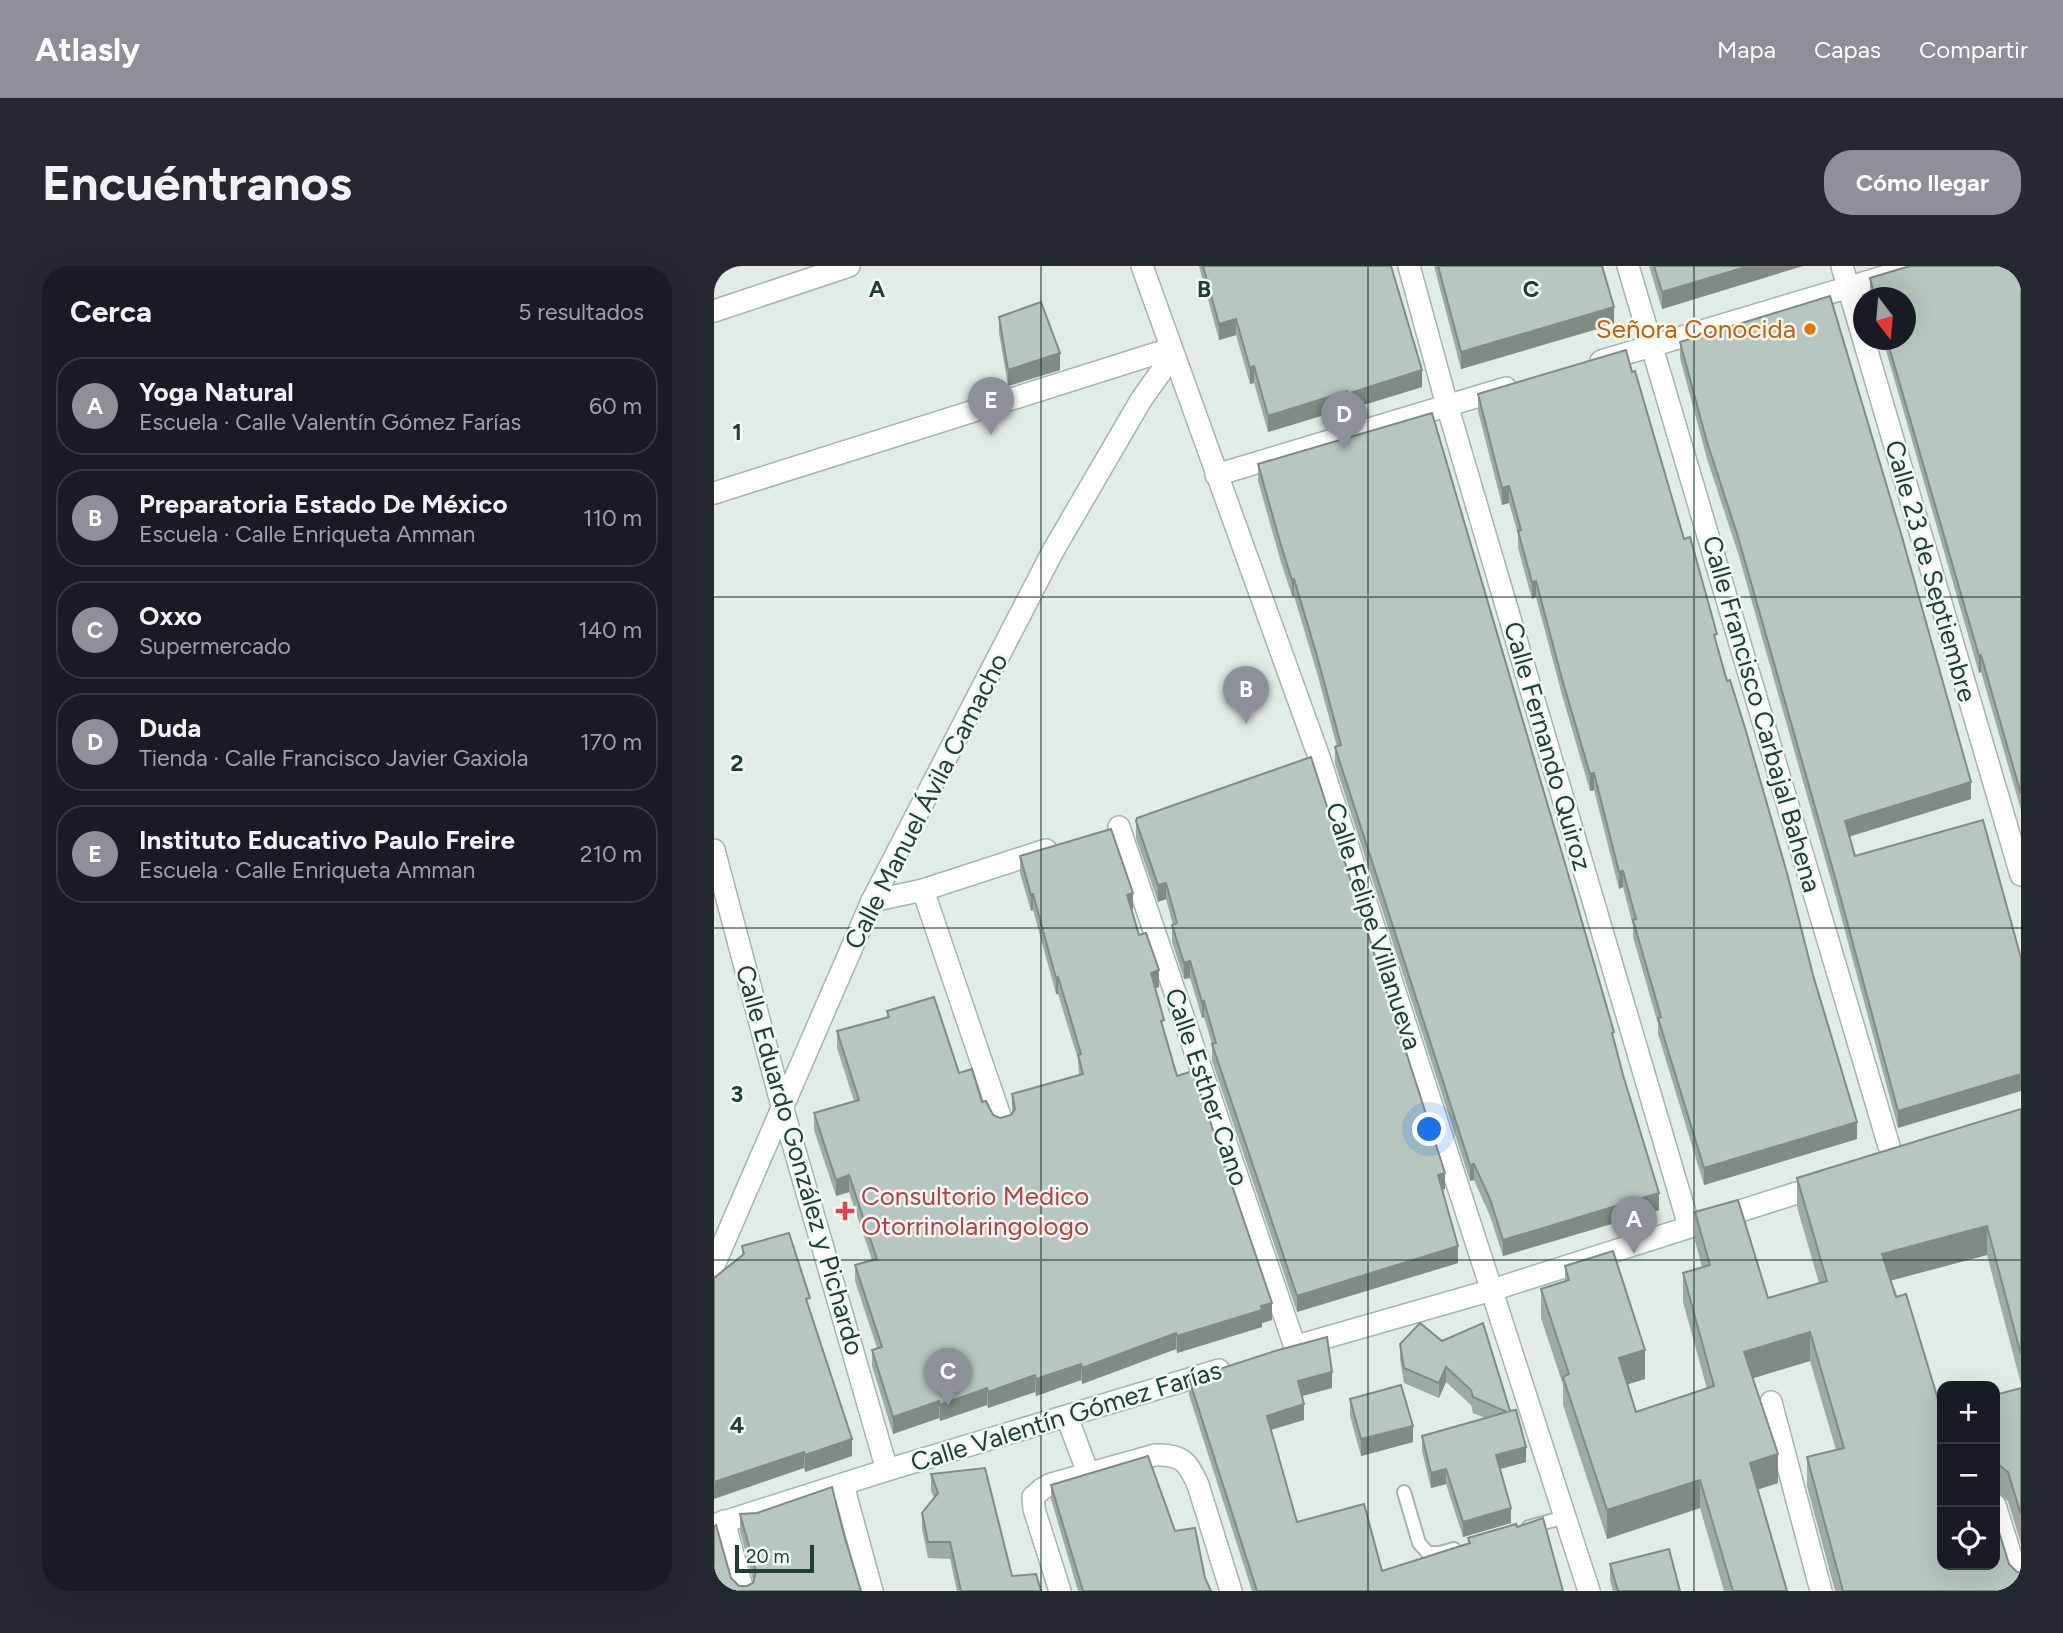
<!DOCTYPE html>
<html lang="es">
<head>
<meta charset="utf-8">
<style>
	body { margin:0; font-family:Figtree,sans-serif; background:#242831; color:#f1f3f6 }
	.controls { position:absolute; right:21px; bottom:21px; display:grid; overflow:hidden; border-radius:14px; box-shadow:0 7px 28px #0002 }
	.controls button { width:63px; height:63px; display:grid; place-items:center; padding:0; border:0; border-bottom:2px solid #363941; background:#171b24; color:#f1f3f6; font:35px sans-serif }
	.compass { position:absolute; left:1139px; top:21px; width:63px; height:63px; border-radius:50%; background:#171b24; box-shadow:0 7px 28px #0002; rotate:164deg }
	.scale { position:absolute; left:21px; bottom:18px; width:79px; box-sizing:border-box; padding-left:7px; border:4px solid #213e34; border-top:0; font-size:19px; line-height:24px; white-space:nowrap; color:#213e34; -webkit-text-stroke:5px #f2f9f5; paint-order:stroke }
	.you { position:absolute; left:716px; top:864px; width:24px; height:24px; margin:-18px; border:5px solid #fff; border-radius:50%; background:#1a73e8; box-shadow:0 0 0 10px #1a73e833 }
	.badge { display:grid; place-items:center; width:46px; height:46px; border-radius:50%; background:#8c9099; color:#fff; font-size:23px; font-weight:700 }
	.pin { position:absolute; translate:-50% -58px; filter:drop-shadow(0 2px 4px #0008) }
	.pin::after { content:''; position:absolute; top:37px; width:24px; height:21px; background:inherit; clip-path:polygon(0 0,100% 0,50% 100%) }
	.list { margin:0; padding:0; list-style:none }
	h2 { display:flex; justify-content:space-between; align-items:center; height:91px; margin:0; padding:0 28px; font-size:30px }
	h2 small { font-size:23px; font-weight:400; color:#9ea1a6 }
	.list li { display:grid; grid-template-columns:46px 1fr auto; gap:21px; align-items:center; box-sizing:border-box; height:98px; margin:0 14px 14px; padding:0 14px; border:2px solid #363941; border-radius:28px }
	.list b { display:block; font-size:26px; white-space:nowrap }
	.list p { margin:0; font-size:23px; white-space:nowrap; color:#9ea1a6 }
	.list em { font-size:23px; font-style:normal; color:#9ea1a6 }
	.icon { flex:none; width:38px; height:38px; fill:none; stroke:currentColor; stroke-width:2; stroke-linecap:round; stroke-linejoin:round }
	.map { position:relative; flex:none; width:1307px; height:1325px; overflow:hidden; border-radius:28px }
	header { display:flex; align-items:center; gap:42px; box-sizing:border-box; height:98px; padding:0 35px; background:#8c9099; color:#fff }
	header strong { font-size:33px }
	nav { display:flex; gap:38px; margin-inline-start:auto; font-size:24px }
	.intro { display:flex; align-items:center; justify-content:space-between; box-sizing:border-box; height:168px; padding:0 42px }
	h1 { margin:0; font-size:49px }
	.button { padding:18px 32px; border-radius:28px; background:#8c9099; color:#fff; font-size:24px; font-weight:700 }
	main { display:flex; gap:42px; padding:0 42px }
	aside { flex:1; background:#171b24; border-radius:28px; box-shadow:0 7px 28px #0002 }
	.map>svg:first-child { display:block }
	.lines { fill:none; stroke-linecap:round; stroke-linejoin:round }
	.lane-casing { stroke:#a4b4ae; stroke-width:16 }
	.street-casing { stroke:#a4b4ae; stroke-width:24 }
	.secondary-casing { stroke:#a0b8ae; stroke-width:24 }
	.lane { stroke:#fff; stroke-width:12 }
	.street { stroke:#fff; stroke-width:21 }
	.secondary { stroke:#fff; stroke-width:21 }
	.wall { fill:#9daba5 }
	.shaded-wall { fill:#808b86 }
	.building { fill:#b7c7c0; stroke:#808b86; stroke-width:2 }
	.grid { fill:none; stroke:#213e34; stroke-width:2; stroke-opacity:0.55 }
	.food-dot { fill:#e8710a; stroke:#f2f9f5; stroke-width:2.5 }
	.health-dot { fill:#e0444e; stroke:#f2f9f5; stroke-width:2.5 }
	.labels { text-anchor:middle; stroke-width:5; stroke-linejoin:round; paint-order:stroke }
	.food-label { font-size:26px; fill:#c56008; stroke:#f2f9f5; text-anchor:end }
	.street-label { font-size:26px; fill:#213e34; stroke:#f2f9f5 }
	.health-label { font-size:26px; fill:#be3a42; stroke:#f2f9f5; text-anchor:start }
	.grid-label { font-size:23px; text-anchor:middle; font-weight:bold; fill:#213e34; stroke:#f2f9f5; stroke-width:5; stroke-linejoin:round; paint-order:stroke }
</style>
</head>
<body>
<header>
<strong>Atlasly</strong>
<nav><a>Mapa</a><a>Capas</a><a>Compartir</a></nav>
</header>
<div class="intro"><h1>Encuéntranos</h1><a class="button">Cómo llegar</a></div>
<main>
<aside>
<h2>Cerca<small>5 resultados</small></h2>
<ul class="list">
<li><span class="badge">A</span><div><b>Yoga Natural</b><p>Escuela · Calle Valentín Gómez Farías</p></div><em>60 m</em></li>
<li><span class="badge">B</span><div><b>Preparatoria Estado De México</b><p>Escuela · Calle Enriqueta Amman</p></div><em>110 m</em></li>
<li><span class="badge">C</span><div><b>Oxxo</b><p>Supermercado</p></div><em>140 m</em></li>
<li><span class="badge">D</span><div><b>Duda</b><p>Tienda · Calle Francisco Javier Gaxiola</p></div><em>170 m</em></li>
<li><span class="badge">E</span><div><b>Instituto Educativo Paulo Freire</b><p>Escuela · Calle Enriqueta Amman</p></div><em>210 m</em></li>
</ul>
</aside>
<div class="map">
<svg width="1307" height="1325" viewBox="0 0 1307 1325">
	<rect width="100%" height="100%" fill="#e2ece7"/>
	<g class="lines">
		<g class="lane-casing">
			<g id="lane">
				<path d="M690,1226L705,1277L714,1287H726L740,1283"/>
				<path d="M815,1261L851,1251"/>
			</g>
		</g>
		<g class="street-casing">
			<g id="street">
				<path d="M428,0L605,491L875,1325"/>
				<path d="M695,0L733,139L975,960"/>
				<path d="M914,0L1180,897"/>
				<path d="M1128,0L1307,609"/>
				<path d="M0,45L135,0"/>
				<path d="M887,95L1206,0"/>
				<path d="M502,209L792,122"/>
				<path d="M0,227L456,83"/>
				<path d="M405,561L581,1081"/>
				<path d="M0,584L68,840L173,1204"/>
				<path d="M209,624L288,856"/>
				<path d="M158,635L209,624L332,584"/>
				<path d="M0,999L158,635L339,285L427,134L459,89"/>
				<path d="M1057,1136L1107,1325"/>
				<path d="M353,1151L374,1207"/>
				<path d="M129,1219L158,1325"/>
				<path d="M1281,1239L1307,1322"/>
				<path d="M10,1255L29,1325"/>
				<path d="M346,1325L320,1243L319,1231L328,1223L337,1218L441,1189C468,1188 474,1196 484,1219L517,1325"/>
			</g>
		</g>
		<g class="secondary-casing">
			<g id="secondary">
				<path d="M586,1079L778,1024L1111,918"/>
				<path d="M0,1259L173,1204L505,1104"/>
			</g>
		</g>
		<use href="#lane" class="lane"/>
		<use href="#street" class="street"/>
		<use href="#secondary" class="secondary"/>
	</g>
	<g class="wall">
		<path d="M485,0H677L708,121L633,144V142L554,166L540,117L536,118L522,69L505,74Z"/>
		<path d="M720,0H888L900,58L747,103Z"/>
		<path d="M935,0H1089L948,43Z"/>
		<path d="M1307,0V544L1267,406L1265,407L1169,74H1192V32H1157L1156,29V12Z"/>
		<path d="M285,51L346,104L294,120L285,67Z"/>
		<path d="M966,76L1257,533L1135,570L1141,590L1269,554L1184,862L1121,628L1024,287L993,193L966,92Z"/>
		<path d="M764,128L970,273L1003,380L1099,709L1143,873L990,919L944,768V758L919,671V660L909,621L905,623L880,524L876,525L848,429L822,331L818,333L804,282V268L795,237L788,239L764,145Z"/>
		<path d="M544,198L900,774L945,944L789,990L776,950L760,914L756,915L621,498V481H623L603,407L580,330H578L566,293L544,215Z"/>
		<path d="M422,555L731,923L728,924L744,997L583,1046L498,795V778L490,751L488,752L476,712L470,713L458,676V659H459L452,633L444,636L422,572Z"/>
		<path d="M306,590L419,643L418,644L425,669L445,721L441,722L450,766L463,810L558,1054L548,1057V1061L463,1087L462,1083L368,1118L367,1114L322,1130L321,1126L274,1142L273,1139L226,1155L225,1152L179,1168L158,1100V1084L163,1082L141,1015V999L158,994L135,926L122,930L100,864V847L140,835L123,782V765L173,752V745L245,807L279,849L286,852L297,849L298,847V828L365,809L364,793L354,761L344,728H342L319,644L317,645L306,607Z"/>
		<path d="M1307,843V1118L1273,989L1177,1014L1226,1140L1307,1325H1121L1093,1220V1191L1122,1184L1096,1095L1039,1112L1064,1217L1043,1224L1073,1325H1010L986,1242L893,1273L849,1139V1119L827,1052V1023L851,1015V1000L931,1113L914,1118L922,1146L993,1123L969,1036V1007L988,1001L981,975V946L1054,1032L1105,1017L1083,941V912Z"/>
		<path d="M28,980L96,1043L138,1190L91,1206L28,990Z"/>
		<path d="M769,1057L812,1196L786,1203L797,1257L749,1271L732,1218L717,1222L708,1185V1170L771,1152L759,1147L757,1139L732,1116L725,1132L690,1117L686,1093V1078L728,1075Z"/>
		<path d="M475,1113L618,1122L588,1130L590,1154L557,1164L583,1256L668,1305L754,1278V1272L803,1261L849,1325H538L475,1129Z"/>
		<path d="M1307,1122V1278L1294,1235L1284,1226L1281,1227V1129Z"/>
		<path d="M636,1133L699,1176L647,1190L636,1150Z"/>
		<path d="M217,1208L298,1310L327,1325H243L236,1293L214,1292L208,1263V1247L220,1232L217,1225Z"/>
		<path d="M337,1219L461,1265L497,1325H364L337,1233Z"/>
		<path d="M26,1248L130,1269L147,1325H0L17,1312L25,1320H33L39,1317V1314L26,1265Z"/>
		<path d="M896,1298L966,1325H899L896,1314Z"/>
	</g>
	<g class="shaded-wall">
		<path d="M1035,0H1089L948,43V26Z"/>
		<path d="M900,41V58L747,103V86Z"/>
		<path d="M522,53V69L505,74V58Z"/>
		<path d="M346,87V104L294,120V104Z"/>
		<path d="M540,100V117L536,118V102Z"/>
		<path d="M708,104V121L633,144V128Z"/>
		<path d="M633,125V142L554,166V150Z"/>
		<path d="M795,220V237L788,239V222Z"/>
		<path d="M580,313V330H578V314Z"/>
		<path d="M822,315V331L818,333V316Z"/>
		<path d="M1267,389V406L1265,407V390Z"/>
		<path d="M880,507V524L876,525V508Z"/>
		<path d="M1257,516V533L1131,572V555Z"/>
		<path d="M909,605V621L905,623V606Z"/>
		<path d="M452,617V633L444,636V619Z"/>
		<path d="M419,627V643L413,645V629Z"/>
		<path d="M319,628V644L317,645V629Z"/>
		<path d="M476,695V712L470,713V697Z"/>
		<path d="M445,704V721L437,724V707Z"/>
		<path d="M344,711V728H342V712Z"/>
		<path d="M490,735V751L488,752V736Z"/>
		<path d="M1307,808V825L1184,862V845Z"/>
		<path d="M1143,856V873L990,919V902Z"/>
		<path d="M760,898V914L756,915V899Z"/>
		<path d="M731,907V923L724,925V909Z"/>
		<path d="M135,909V926L122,930V914Z"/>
		<path d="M945,927V944L789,990V974Z"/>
		<path d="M1273,960V989L1168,1017V988Z"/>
		<path d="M744,980V997L583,1046V1030Z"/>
		<path d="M558,1037V1054L548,1057V1061L463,1087V1070Z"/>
		<path d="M1096,1066V1095L1030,1115V1086Z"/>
		<path d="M462,1067V1083L368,1118V1102Z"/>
		<path d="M931,1084V1113L905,1121V1092Z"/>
		<path d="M367,1098V1114L322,1130V1113Z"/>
		<path d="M732,1101V1116L725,1132V1117Z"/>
		<path d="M618,1106V1122L584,1131V1115Z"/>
		<path d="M321,1109V1126L274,1142V1126Z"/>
		<path d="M273,1122V1139L226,1155V1139Z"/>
		<path d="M225,1135V1152L179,1168V1151Z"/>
		<path d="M590,1138V1154L553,1165V1150Z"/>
		<path d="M699,1160V1176L647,1190V1173Z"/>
		<path d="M138,1173V1190L91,1206V1189Z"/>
		<path d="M812,1181V1196L782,1204V1189Z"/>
		<path d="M90,1186V1202L0,1233V1216Z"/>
		<path d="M1064,1188V1217L1036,1226V1197Z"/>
		<path d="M1284,1198V1226L1281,1227V1199Z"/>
		<path d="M732,1203V1218L717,1222V1207Z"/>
		<path d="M986,1214V1242L893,1273V1244Z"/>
		<path d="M797,1242V1257L749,1271V1256Z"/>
	</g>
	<g class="building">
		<path d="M489,0H677L708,104L633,128V125L554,150L540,100L536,102L522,53L505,58Z"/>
		<path d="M724,0H888L900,41L747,86Z"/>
		<path d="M940,0H1035L948,26Z"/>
		<path d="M1196,0H1307V528L1267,389L1265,390L1173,74H1192V32H1161L1156,12Z"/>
		<path d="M1116,30L1188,271L1257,516L1131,555L1141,590L1269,554L1307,692V808L1184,845L1121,611L1024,271L993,176L966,76Z"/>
		<path d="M327,36L346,87L294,104L285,51Z"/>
		<path d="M912,84L918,106L921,105L970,273L976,271L1003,368L1000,369L1013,415L1016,414L1031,462L1073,607L1099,709L1143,856L990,902L944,752L947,751L919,654L922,653L909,605L905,606L880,507L876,508L848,413L822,315L818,316L804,265L807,264L795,220L788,222L764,128Z"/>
		<path d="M718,147L855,611L900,766L898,767L909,809L945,927L789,974L776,933L760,898L756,899L621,481L627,479L603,390L580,313L578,314L566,276L544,198Z"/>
		<path d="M597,491L731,907L724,909L744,980L583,1030L498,778L502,777L490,735L488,736L476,695L470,697L458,659L463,657L452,617L444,619L422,555L423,552Z"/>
		<path d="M397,563L419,627L413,629L425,669L432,667L445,704L437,707L450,754L447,755L463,810L479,805L558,1037L547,1040L548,1044L463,1070L462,1067L368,1102L367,1098L322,1113L321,1109L274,1126L273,1122L226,1139L225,1135L179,1151L158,1084L168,1081L141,999L163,993L135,909L122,914L100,847L145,834L123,765L175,751L173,745L220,731L245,807L258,803L268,836L272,835L279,849L286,852L297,849L301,843L298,828L369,808L364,789L367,788L354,744L344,711L342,712L319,628L317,629L306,590Z"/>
		<path d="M1307,843V1089L1273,960L1168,988L1182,1031L1192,1028L1226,1140L1228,1139V1299H1281V1253L1295,1298L1303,1306H1307V1325H1129L1093,1191L1130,1182L1096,1066L1030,1086L1064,1188L1036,1197L1073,1325H1019L986,1214L893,1244L849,1111L855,1108L827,1023L855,1014L851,1000L899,985L931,1084L905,1092L922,1146L1000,1120L969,1007L996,999L981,946L1024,934L1054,1032L1113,1015L1083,912Z"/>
		<path d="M75,967L96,1032L92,1033L138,1173L91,1189L90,1186L0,1216V1012L30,988L28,980Z"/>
		<path d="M706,1057L728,1075L769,1057L796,1145L802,1144L812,1181L782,1189L797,1242L749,1256L732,1203L717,1207L708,1170L793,1146L759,1131L757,1124L732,1101L725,1117L690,1102L686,1078Z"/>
		<path d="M613,1071L618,1106L584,1115L590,1138L553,1150L583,1256L650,1238L668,1305L756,1277L754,1272L802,1258L803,1261L829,1252L849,1325H543L475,1113L561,1085Z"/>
		<path d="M687,1119L699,1160L647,1173L636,1133Z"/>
		<path d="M1307,1122V1249L1294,1206L1284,1198L1281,1199V1129Z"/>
		<path d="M434,1190L461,1265L481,1262L491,1312L497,1325H369L337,1219Z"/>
		<path d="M271,1202L298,1310L322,1308L327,1325H247L236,1276H214L208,1247L224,1227L217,1208Z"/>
		<path d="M118,1221L130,1269L147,1325H0V1260L2,1259L17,1312L25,1320H33L39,1317L42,1305L26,1248L43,1247Z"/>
		<path d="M955,1283L966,1325H904L896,1298Z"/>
	</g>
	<path class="grid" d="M327,0V1325M654,0V1325M980,0V1325M0,331H1307M0,662H1307M0,994H1307"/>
	<circle class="food-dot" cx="1096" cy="63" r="7"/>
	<path class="health-dot" d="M127.5 934.5h7v7h7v7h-7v7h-7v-7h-7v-7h7z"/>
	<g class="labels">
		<g class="food-label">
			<text x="1082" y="72">Señora Conocida</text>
		</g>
		<g class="street-label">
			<text transform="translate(1217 305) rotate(74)" y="9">Calle 23 de Septiembre</text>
			<text transform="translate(1048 448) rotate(74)" y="9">Calle Francisco Carbajal Bahena</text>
			<text transform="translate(834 480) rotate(74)" y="9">Calle Fernando Quiroz</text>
			<text transform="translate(212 535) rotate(-63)" y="9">Calle Manuel Ávila Camacho</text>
			<text transform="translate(660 660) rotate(72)" y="9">Calle Felipe Villanueva</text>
			<text transform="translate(493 821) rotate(71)" y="9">Calle Esther Cano</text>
			<text transform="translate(86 894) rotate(74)" y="9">Calle Eduardo González y Pichardo</text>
			<text transform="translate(352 1150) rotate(-17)" y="9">Calle Valentín Gómez Farías</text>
		</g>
		<g class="health-label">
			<text x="147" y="939">Consultorio Medico<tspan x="147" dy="30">Otorrinolaringologo</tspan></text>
		</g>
	</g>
	<g class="grid-label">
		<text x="163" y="31">A</text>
		<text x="490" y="31">B</text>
		<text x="817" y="31">C</text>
		<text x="23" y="174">1</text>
		<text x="23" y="505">2</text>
		<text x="23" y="836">3</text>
		<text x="23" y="1167">4</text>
	</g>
</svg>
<div class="controls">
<button>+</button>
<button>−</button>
<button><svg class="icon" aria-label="locate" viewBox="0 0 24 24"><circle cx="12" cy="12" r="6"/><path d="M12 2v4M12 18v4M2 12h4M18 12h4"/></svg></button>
</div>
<svg class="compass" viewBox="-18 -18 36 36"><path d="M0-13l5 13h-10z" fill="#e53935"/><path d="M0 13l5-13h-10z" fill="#9ea1a6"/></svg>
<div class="scale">20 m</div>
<div class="you"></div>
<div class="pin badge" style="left:920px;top:988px">A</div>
<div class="pin badge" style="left:532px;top:458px">B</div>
<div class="pin badge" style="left:234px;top:1140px">C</div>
<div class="pin badge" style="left:630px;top:183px">D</div>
<div class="pin badge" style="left:277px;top:169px">E</div>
</div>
</main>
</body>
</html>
